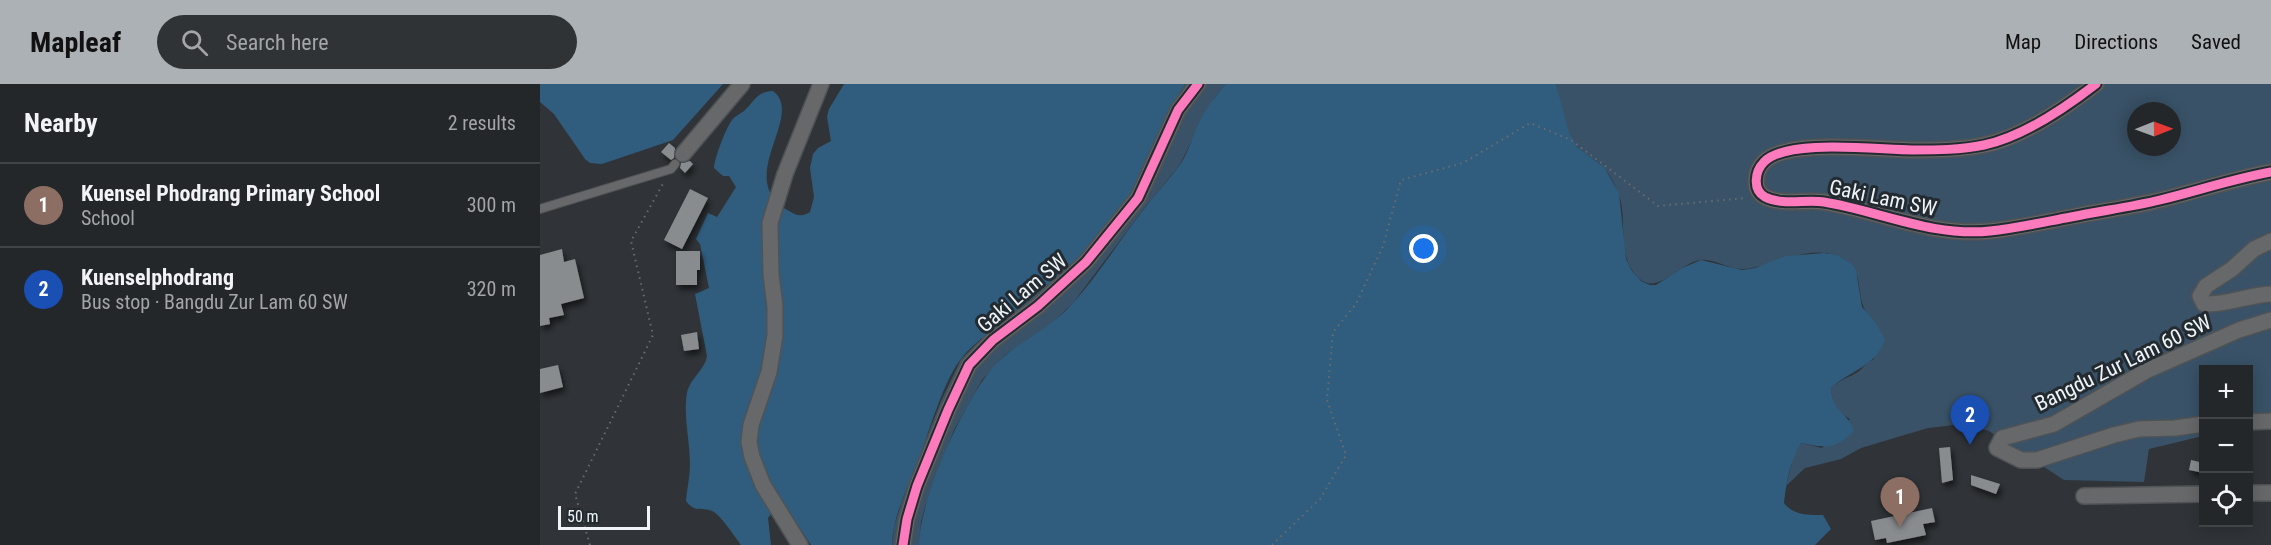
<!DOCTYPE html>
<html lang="en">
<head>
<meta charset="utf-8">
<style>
	body { margin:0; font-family:"Roboto Condensed",sans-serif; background:#303336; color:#f1f3f6 }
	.controls { position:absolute; right:18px; bottom:18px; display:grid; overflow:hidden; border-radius:0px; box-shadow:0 3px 15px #0003 }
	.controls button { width:54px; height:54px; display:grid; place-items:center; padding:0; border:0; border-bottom:2px solid #414447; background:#24272a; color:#f1f3f6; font:30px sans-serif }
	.compass { position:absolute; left:1587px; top:18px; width:54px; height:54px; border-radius:50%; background:#24272a; box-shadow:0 3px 15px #0003; rotate:89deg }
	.scale { position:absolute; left:18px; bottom:15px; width:92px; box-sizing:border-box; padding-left:6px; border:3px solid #eff4f8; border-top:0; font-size:16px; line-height:21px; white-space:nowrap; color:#eff4f8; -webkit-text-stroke:4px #232b31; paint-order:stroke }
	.you { position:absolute; left:884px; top:165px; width:21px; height:21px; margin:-15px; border:4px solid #fff; border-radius:50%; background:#1a73e8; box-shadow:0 0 0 9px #1a73e833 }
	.badge { display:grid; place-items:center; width:39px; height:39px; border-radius:50%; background:#acb1b5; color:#fff; font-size:20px; font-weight:700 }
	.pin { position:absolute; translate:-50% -50px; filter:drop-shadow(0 2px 3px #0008) }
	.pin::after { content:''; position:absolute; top:32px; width:21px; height:18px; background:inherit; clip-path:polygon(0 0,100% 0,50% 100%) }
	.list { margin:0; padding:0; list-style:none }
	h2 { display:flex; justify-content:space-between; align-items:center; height:78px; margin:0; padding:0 24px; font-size:26px }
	h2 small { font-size:20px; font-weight:400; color:#a3a5a8 }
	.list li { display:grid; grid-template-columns:39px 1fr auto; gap:18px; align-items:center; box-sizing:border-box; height:84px; padding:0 24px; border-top:2px solid #414447 }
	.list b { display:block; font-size:22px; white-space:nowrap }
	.list p { margin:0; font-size:20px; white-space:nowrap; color:#a3a5a8 }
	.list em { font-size:20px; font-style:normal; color:#a3a5a8 }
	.icon { flex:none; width:33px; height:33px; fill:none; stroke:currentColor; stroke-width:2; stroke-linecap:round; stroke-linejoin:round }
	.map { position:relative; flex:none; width:1731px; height:461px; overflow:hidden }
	header { display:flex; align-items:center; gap:36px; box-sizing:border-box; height:84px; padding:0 30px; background:#acb1b5; color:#111 }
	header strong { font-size:28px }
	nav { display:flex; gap:33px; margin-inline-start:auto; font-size:21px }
	.search { width:420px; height:54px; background:#303336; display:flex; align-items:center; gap:15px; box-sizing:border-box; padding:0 21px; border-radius:33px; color:#a3a5a8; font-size:22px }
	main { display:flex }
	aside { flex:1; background:#24272a }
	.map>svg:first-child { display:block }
	.green { fill:#395267; fill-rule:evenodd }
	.forest { fill:#305d7e }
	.building { fill:#898c8f; filter:url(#shadow) }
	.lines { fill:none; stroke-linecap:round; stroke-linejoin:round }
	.service-casing { stroke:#4f5356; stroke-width:10 }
	.minor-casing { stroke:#4f5356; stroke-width:18 }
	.path { stroke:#6a6c6e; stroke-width:2; stroke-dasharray:1.5 4.5; stroke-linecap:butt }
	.service { stroke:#666869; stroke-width:8 }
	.minor { stroke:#666869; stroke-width:15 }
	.cycleway-casing { stroke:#232b31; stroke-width:13 }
	.cycleway { stroke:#fd7abc; stroke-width:9 }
	.labels { text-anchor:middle; stroke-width:6; stroke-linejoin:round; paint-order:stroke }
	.street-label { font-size:21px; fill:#eff4f8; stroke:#232b31 }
</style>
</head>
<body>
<header>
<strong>Mapleaf</strong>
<div class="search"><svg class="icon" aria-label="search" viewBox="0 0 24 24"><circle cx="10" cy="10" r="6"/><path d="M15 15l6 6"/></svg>Search here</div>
<nav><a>Map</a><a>Directions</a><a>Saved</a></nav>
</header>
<main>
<aside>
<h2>Nearby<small>2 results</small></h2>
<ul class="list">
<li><span class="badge" style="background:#8d6e63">1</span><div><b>Kuensel Phodrang Primary School</b><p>School</p></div><em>300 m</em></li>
<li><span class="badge" style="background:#1a4fb4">2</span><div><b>Kuenselphodrang</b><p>Bus stop · Bangdu Zur Lam 60 SW</p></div><em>320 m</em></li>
</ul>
</aside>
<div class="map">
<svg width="1731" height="461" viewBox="0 0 1731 461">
	<defs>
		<filter id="shadow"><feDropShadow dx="2.5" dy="4.5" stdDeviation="3" flood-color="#0009"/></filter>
	</defs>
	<rect width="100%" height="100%" fill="#303438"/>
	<g class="green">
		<path d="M645,0H686L674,14L639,82L606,122L533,219L513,238L465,271L442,296L414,346L385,423L381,438L379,461H352L354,443L362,416L401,317L421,275L436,260L493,213L546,166L603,86L631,21Z"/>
		<path d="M1016,0H1731V337L1709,342L1708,286H1664L1663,352L1609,365L1604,398L1524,396L1449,347L1423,340L1388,344L1321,364L1301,375L1265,384L1246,402L1254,371L1261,359L1282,364L1310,335C1296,327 1292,320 1291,304C1299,296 1308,294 1318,288C1324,283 1327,278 1334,275L1335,238C1309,218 1332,185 1297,172C1266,160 1234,183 1204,185C1189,186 1175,174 1160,176C1136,180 1115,217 1094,189C1076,166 1089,131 1077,106C1074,99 1069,89 1063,83C1055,74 1042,70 1035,60C1023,44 1021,20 1016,0ZM1596,27H1632V63H1596Z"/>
	</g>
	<g class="forest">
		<path d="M0,0H183L133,56L62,80L50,79L45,75L14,30L0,18Z"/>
		<path d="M304,0H645C618,41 607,90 578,129C549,169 508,201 470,232C455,245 437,256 424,271C404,294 390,345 379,375C368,403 353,430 352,461H271L241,416L228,434L231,461H201C195,453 180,430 172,427C161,422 156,430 146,417C147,405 150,392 150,380C150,357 143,330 147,309C150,294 165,286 167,272L155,210L169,204L160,160L156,155L168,129L177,133L196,103L189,92H183L174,84C175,73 185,46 192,36C195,32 200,30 204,27C214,18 217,7 233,7C266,32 192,96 249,127C257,132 262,133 270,128L274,113L270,84L273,70L278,64L291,57L287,33L289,25Z"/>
		<path d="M686,0H1016L1029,49L1037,63L1064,83L1079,109L1086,175L1092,187L1101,197L1110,201H1116L1142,184L1161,176L1202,186L1215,184L1246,172L1284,169L1297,171L1312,180L1316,186L1322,223L1335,238L1345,255C1337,282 1309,287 1291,304C1293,331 1306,325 1314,347C1295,366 1286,364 1261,359C1250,378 1246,399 1244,419C1254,432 1269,431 1283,431L1291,445L1275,461H379C379,417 426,310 457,279C480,256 511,244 532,220C559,190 580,156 604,125C615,110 628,97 639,82C650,67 653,49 662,33C668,21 677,10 686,0Z"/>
	</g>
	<g class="building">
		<path d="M129,59L135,64L134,74L131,76L121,68Z"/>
		<path d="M150,77L153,80L145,89L140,84L141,79Z"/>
		<path d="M150,105L168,114L142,165L124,156Z"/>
		<path d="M22,165L24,178L35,175L44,214L21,220L24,231L9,234L10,240L0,242V171Z"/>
		<path d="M136,167H160V186H157V201H136Z"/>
		<path d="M157,248L159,265L144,267L141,251Z"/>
		<path d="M18,281L23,303L0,309V285Z"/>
		<path d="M1410,363L1413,396L1402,399L1399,364Z"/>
		<path d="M1651,376L1664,379V389L1649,386Z"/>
		<path d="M1431,391L1460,400L1456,410L1431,401Z"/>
		<path d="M1392,424L1395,438L1383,440L1386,451L1347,459L1346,454L1335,456L1331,437Z"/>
	</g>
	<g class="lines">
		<g class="service-casing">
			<path id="service" d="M0,125L131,85L135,80"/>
		</g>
		<g class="minor-casing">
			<g id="minor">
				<path d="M1556,0C1525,24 1483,53 1444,61C1420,66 1396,66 1372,66C1339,66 1247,54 1224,78C1215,87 1212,106 1225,113C1243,122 1266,115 1284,118C1339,127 1392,153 1450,147C1477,144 1504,138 1531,133C1560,127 1591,123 1620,116C1657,107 1693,95 1731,88"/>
				<path d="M143,70L202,0"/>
				<path d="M1731,157L1714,165L1692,185L1666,202L1660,212L1664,220C1687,221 1708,211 1731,210"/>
				<path d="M1708,338L1731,337"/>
				<path d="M1664,340L1635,344L1599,345L1574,351L1497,376H1481L1457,364L1462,354L1514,340L1606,287L1699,246L1731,236"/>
				<path d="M1708,409H1731"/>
				<path d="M1544,412L1664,410"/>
				<path d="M260,461L223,401L212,373L209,358L211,341L229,288L235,251V223L231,190L230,139L245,90L281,0"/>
				<path d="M363,461L367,435L377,402L408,326L429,281L453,256L498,222L546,178L598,114L638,26L658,0"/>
			</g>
		</g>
		<g class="path">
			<path d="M50,461L35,410L113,251L91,157L124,98"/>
			<path d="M732,461L780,415L806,371L787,316L793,248L816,220L843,162L861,96L923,79L990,39L1031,56L1118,122L1206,114"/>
		</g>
		<use href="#service" class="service"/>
		<use href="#minor" class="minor"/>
		<g class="cycleway-casing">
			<g id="cycleway">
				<path d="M1556,0C1525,24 1483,53 1444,61C1420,66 1396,66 1372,66C1339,66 1247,54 1224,78C1215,87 1212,106 1225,113C1243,122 1266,115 1284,118C1339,127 1392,153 1450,147C1477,144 1504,138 1531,133C1560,127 1591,123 1620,116C1657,107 1693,95 1731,88"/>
				<path d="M363,461L367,435L377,402L408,326L429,281L453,256L498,222L546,178L598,114L638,26L658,0"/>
			</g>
		</g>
		<use href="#cycleway" class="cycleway"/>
	</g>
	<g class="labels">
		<g class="street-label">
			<text transform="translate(1343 114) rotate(12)" y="7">Gaki Lam SW</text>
			<text transform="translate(482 209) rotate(-40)" y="7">Gaki Lam SW</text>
			<text transform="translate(1583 279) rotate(-26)" y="7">Bangdu Zur Lam 60 SW</text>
		</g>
	</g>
</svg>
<div class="controls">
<button>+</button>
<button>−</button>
<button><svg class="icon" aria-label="locate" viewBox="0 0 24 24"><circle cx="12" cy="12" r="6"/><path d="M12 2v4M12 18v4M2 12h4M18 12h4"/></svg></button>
</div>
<svg class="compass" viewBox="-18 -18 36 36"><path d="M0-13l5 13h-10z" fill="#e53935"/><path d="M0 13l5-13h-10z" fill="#a3a5a8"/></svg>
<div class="scale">50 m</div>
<div class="you"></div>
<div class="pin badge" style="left:1360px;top:443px;background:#8d6e63">1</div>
<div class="pin badge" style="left:1430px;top:361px;background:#1a4fb4">2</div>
</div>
</main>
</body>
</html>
